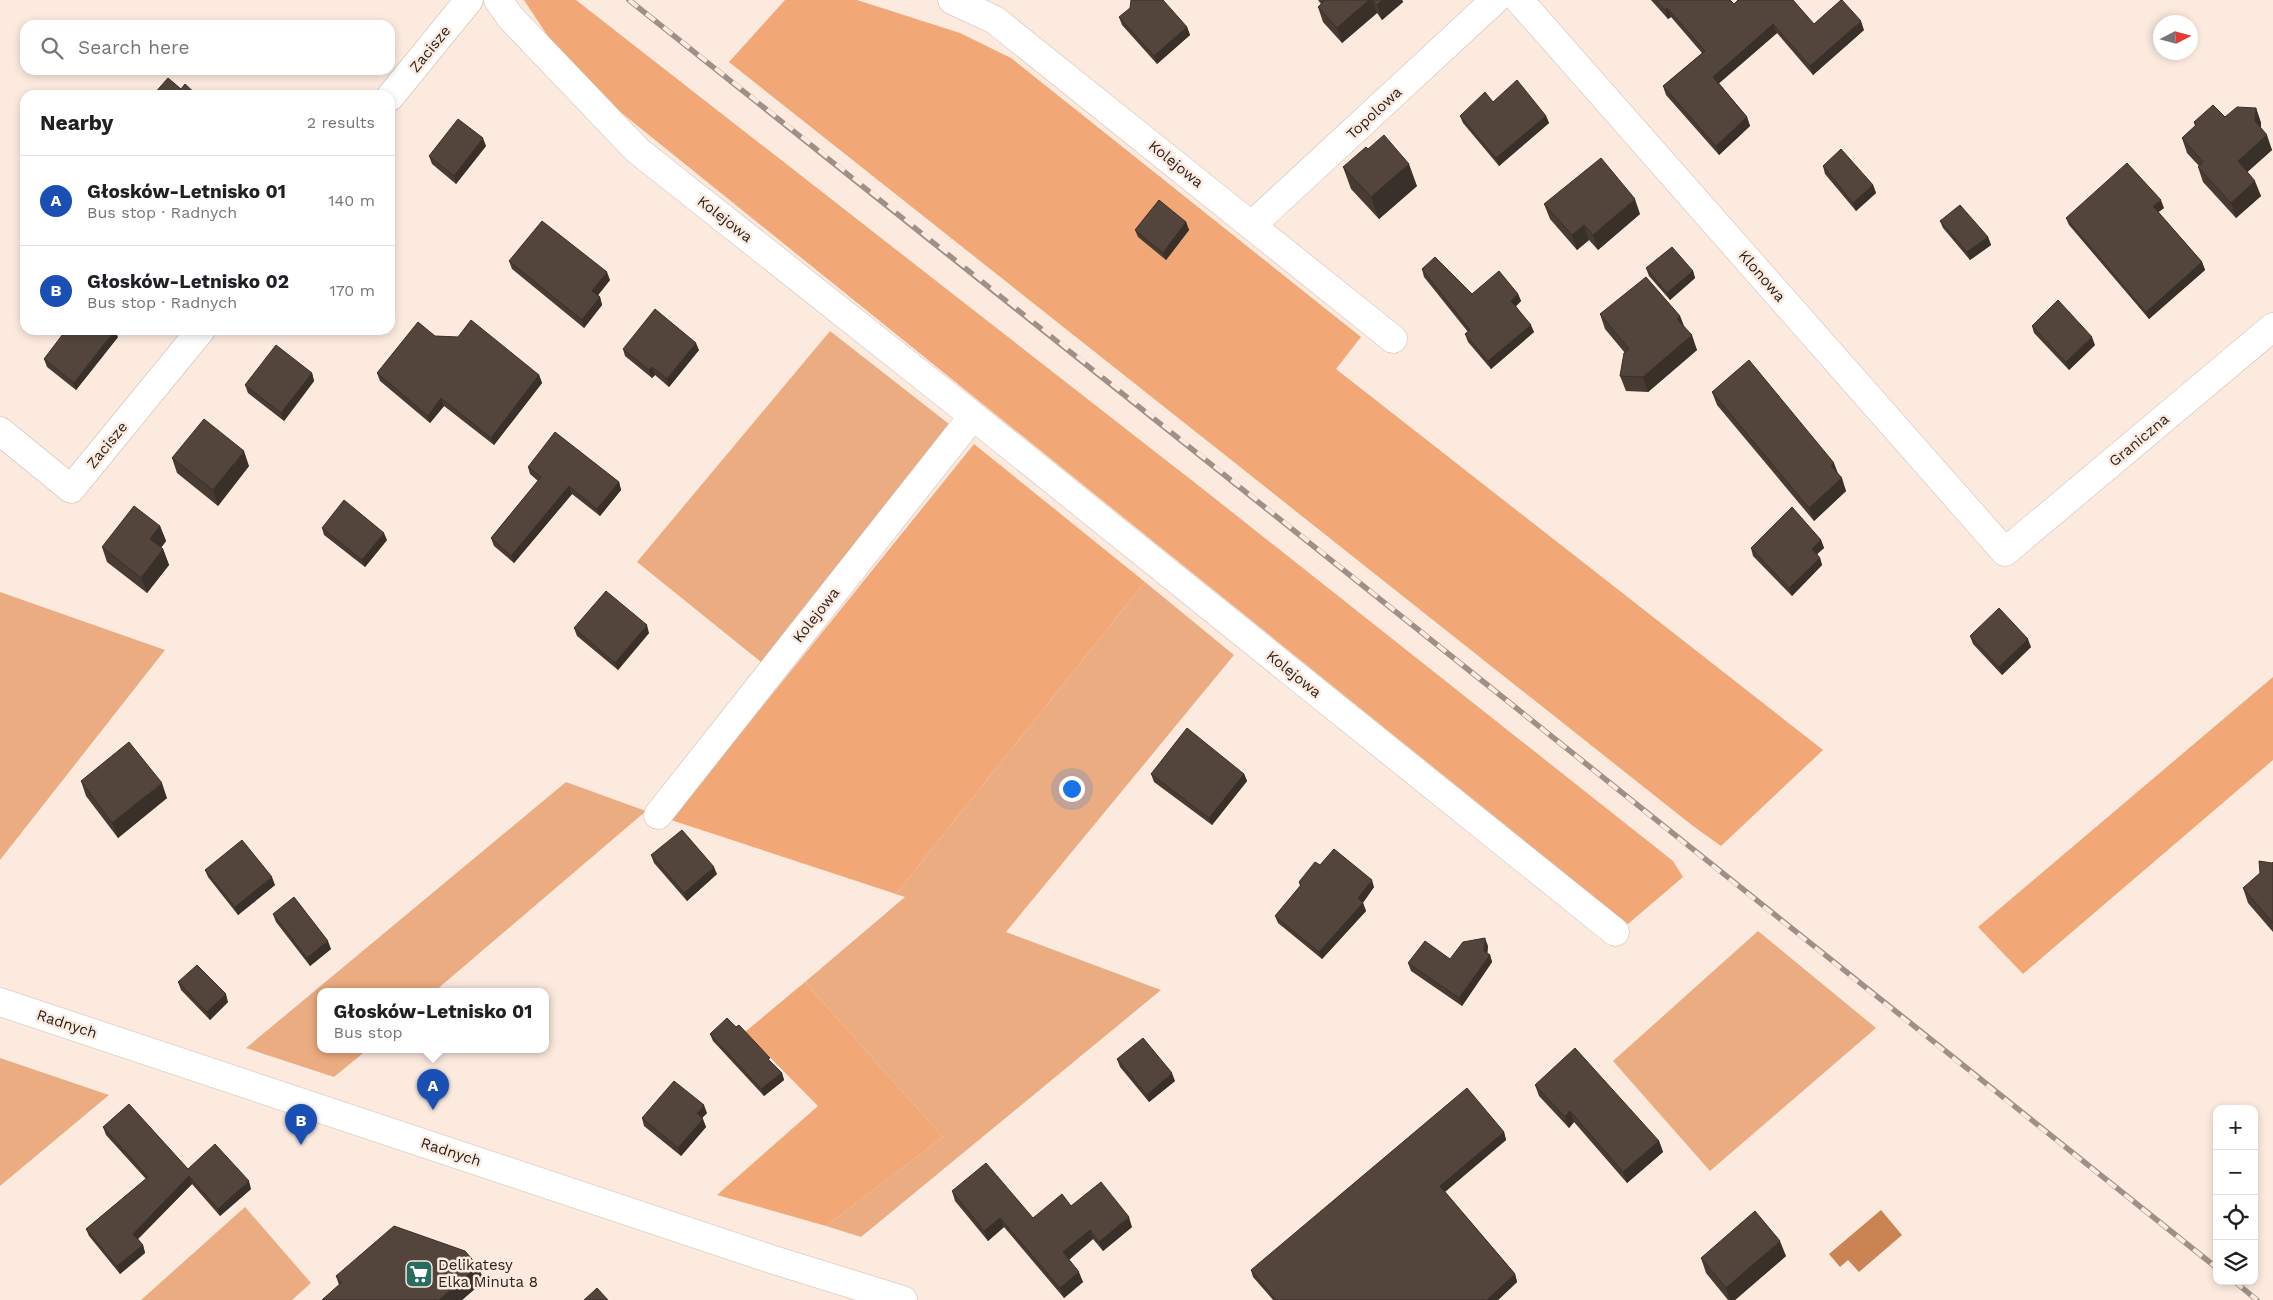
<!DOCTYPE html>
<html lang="en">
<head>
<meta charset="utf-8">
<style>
	body { margin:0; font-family:"Work Sans",sans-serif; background:#f6f6f6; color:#202124 }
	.controls { position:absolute; right:15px; bottom:15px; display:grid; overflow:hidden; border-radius:10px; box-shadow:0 2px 8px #0003 }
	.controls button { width:45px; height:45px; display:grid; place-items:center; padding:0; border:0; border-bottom:1px solid #e0e0e0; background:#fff; color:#202124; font:25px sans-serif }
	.compass { position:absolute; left:2153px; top:15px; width:45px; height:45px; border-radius:50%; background:#fff; box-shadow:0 2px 8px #0003; rotate:84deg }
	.you { position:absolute; left:1071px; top:788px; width:18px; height:18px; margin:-12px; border:4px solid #fff; border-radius:50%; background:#1a73e8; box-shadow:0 0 0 8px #1a73e833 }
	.badge { display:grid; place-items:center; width:32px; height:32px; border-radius:50%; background:#0f766e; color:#fff; font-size:16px; font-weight:700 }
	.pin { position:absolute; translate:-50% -41px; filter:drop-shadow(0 1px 2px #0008) }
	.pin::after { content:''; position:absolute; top:26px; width:18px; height:15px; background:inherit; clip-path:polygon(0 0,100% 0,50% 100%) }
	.popup { position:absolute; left:317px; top:988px; width:232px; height:65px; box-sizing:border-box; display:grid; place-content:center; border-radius:10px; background:#fff; filter:drop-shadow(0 1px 4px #0005); font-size:16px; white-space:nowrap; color:#757577 }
	.popup b { font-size:19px; color:#202124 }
	.popup::after { content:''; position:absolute; left:50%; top:100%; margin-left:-10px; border:10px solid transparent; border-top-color:#fff }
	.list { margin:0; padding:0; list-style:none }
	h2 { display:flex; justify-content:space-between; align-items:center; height:65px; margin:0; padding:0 20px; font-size:21px }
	h2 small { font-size:16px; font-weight:400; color:#757577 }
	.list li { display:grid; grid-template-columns:32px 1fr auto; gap:15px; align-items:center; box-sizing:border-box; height:90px; padding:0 20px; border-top:1px solid #e0e0e0 }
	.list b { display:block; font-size:19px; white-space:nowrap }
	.list p { margin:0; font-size:16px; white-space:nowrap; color:#757577 }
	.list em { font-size:16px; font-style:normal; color:#757577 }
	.icon { flex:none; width:28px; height:28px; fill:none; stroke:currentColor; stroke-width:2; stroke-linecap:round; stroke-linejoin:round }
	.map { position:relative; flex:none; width:2273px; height:1300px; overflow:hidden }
	.search { position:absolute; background:#fff; box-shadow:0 2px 8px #0003; left:20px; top:20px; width:375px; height:55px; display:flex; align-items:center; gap:12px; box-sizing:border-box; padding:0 18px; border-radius:15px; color:#757577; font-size:19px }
	.panel { position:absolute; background:#fff; box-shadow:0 2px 8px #0003; left:20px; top:90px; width:375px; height:245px; border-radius:15px }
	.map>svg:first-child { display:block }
	.green { fill:#ecac81 }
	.forest { fill:#f2a876 }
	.water { fill:#ca8352 }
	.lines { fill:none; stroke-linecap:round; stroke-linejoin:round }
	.street-casing { stroke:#cdbcb1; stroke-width:29 }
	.secondary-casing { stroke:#cdbcb1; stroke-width:29 }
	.street { stroke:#fff; stroke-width:28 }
	.secondary { stroke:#fff; stroke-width:28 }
	.rail-casing { stroke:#9d9088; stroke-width:5.5 }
	.rail { stroke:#fceadf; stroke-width:4; stroke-dasharray:11; stroke-linecap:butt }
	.wall { fill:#473b34 }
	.shaded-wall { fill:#3a302a }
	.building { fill:#53453c; stroke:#3a302a }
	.labels { text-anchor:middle; stroke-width:5; stroke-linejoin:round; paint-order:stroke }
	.street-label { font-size:15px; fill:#2a231f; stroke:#fceadf }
	.poi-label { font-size:15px; fill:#2a231f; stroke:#fceadf; text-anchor:start }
</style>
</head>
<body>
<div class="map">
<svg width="2273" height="1300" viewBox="0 0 2273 1300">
	<rect width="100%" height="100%" fill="#fceadf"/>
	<g class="green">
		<path d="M830,331L949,424L761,662L637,562Z"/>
		<path d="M1145,582L1234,655L1006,932L1161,990L861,1237L826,1226L943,1137L805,982L905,897L896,894Z"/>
		<path d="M0,592L165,650L0,860Z"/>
		<path d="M566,782L646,811L435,991H320V1049H368L334,1077L246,1048Z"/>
		<path d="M1758,931L1876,1028L1710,1171L1613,1061Z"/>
		<path d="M0,1058L109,1095L0,1186Z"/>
		<path d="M245,1207L311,1283L292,1300H141Z"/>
	</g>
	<g class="forest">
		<path d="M524,0H576L1208,493L1673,861L1683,877L1628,924L572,73Z"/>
		<path d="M785,0H857L960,33L1011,58L1361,337L1336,369L1823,750L1721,846L1693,826L729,62Z"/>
		<path d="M974,444L1145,582L896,894L671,820Z"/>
		<path d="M2273,677V760L2023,974L1978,927Z"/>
		<path d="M805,982L943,1137L826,1226L717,1195L818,1106L745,1032Z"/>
	</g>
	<path class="water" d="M1881,1210L1902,1235L1859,1272L1848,1260L1840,1267L1829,1254Z"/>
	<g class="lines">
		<g class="street-casing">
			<g id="street">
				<path d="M498,0L510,17L637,150L973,416L1615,932"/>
				<path d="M952,0L995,20L1393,339"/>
				<path d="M1519,0L2005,552L2273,327"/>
				<path d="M390,97L469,0"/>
				<path d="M1252,225L1495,0"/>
				<path d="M0,431L71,489L201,330"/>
				<path d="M658,815L973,416"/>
			</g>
		</g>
		<g class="secondary-casing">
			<path id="secondary" d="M0,1002L774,1260L903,1300"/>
		</g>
		<use href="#street" class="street"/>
		<use href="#secondary" class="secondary"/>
		<g class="rail-casing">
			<g id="rail">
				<path d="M629,0C1161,420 1686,847 2217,1268"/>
				<path d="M2234,1281L2257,1300"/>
			</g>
		</g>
		<use href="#rail" class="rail"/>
	</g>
	<g class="wall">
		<path d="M1318,0H1402L1403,2L1382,20L1377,13L1342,43L1323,22L1318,7L1321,4Z"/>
		<path d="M1651,0H1730L1734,4L1814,24L1864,30L1813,75L1777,33L1719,83L1747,117L1750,126L1719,155L1666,95L1663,86L1702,53L1671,17L1668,19Z"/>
		<path d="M1119,17L1187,27L1190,35L1157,64L1122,25Z"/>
		<path d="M1493,102L1546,116L1549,123L1499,166L1463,123L1460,116Z"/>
		<path d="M2256,108L2261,123V128L2272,150L2247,172L2261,196L2236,218L2203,182L2198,167L2199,166L2187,153L2182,138L2195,126L2194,122L2225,117Z"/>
		<path d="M486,146L456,184L432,164L429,156Z"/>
		<path d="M1368,149L1417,186L1379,219L1351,189L1343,167Z"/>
		<path d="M1823,166L1873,185L1876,193L1856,211L1825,174Z"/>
		<path d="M1544,204L1640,214L1598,250L1589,240L1577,250L1550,219Z"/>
		<path d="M2164,208L2158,212L2202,262L2205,270L2149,319L2069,225L2066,218Z"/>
		<path d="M1940,221L1988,237L1991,245L1970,260L1943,228Z"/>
		<path d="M1186,222L1189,230L1166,260L1138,237L1135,230Z"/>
		<path d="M509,261L610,280L598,295L600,297L602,305L584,328L512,269Z"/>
		<path d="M1646,268L1693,271L1695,278L1670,300L1649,276Z"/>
		<path d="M1422,269L1472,294H1518L1521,301L1516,306L1534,332L1491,369L1468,342L1465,334L1468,332L1424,277Z"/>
		<path d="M1600,314L1680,316L1684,327L1697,350L1648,392L1626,391L1620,376L1625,353L1605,329Z"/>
		<path d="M2032,326L2095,345L2069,370L2034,333Z"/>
		<path d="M435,336L458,337L539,375L542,383L494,445L444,406L430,423L380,381L377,373Z"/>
		<path d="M118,337L76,390L47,367L44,359Z"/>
		<path d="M623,349L699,350L669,387L655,375L652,378L625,356Z"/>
		<path d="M312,373L314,381L284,421L248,393L245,385Z"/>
		<path d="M1712,392L1839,475L1846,491L1814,521L1717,405Z"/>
		<path d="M172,458L249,466L218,506L177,473Z"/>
		<path d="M528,467L619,482L621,490L600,516L572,494L514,563L494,546L491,538L538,481L530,474Z"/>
		<path d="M160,526L166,541L161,548L163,549L169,565L147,593L107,562L102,547Z"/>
		<path d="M322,528L387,540L365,567L324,535Z"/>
		<path d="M1821,540L1824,548L1817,554L1820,558L1822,565L1792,596L1753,556L1751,548Z"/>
		<path d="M574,628L649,633L618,670L577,636Z"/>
		<path d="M1970,636L2031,647L2002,675L1973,644Z"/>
		<path d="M1151,774H1244L1247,781L1212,825L1154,782Z"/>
		<path d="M81,781L167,798L118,838L86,796Z"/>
		<path d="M651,855L717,874L687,901L654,863Z"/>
		<path d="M2273,862V932L2248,903L2243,888Z"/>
		<path d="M1320,865L1374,887L1363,903L1366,911L1322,959L1278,923L1275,916L1300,886L1299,882Z"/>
		<path d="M205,870L275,885L238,915L208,877Z"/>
		<path d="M273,914L331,949L310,966L276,922Z"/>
		<path d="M1488,946L1487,953L1490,955L1492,962L1462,1006L1411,971L1408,963L1450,959Z"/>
		<path d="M178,982L228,1002L210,1020L181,990Z"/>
		<path d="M710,1034L771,1062L782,1073L784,1080L764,1096L713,1041Z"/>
		<path d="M1117,1059L1175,1081L1149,1102L1120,1067Z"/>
		<path d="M1535,1085L1659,1141L1663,1152L1627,1183L1574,1122L1569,1128L1539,1096Z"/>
		<path d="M707,1113L702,1118L706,1127L681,1156L644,1126L642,1118Z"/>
		<path d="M103,1127L188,1169L251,1189L220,1216L192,1184L138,1239L143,1245L145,1253L120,1274L89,1236L86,1229L146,1179L106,1135Z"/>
		<path d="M1504,1132L1506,1140L1445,1192L1515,1274L1517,1282L1498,1300H1273L1253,1277L1251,1270Z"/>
		<path d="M952,1191L1033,1218L1071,1206L1132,1227L1103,1251L1093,1239L1069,1260L1083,1282L1064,1298L1004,1227L988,1241L955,1201Z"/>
		<path d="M1786,1256L1735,1300H1728L1706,1273L1701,1258Z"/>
		<path d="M478,1266L484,1281L462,1300H322L339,1285L336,1276Z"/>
	</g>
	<g class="shaded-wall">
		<path d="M1369,0H1372L1377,13L1342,43L1337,28Z"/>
		<path d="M1382,0H1402L1403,2L1382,20L1377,5Z"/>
		<path d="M1667,8L1671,17L1668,19L1665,10Z"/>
		<path d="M1861,21L1864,30L1813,75L1810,66Z"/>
		<path d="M1773,24L1777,33L1716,86L1713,77Z"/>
		<path d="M1187,27L1190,35L1157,64L1154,56Z"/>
		<path d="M2256,108L2261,123L2260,136L2255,121Z"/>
		<path d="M1546,116L1549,123L1499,166L1496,158Z"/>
		<path d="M1747,117L1750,126L1719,155L1716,146Z"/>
		<path d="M2267,135L2272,150L2243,176L2238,161Z"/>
		<path d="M483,138L486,146L456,184L454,176Z"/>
		<path d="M1409,164L1417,186L1379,219L1371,197Z"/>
		<path d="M2255,181L2261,196L2236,218L2231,203Z"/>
		<path d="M1873,185L1876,193L1856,211L1853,203Z"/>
		<path d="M1635,199L1640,214L1598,250L1593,235Z"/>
		<path d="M2161,200L2164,208L2156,214L2153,206Z"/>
		<path d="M1186,222L1189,230L1166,260L1163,253Z"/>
		<path d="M1584,225L1589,240L1577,250L1572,235Z"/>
		<path d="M1988,237L1991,245L1970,260L1967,252Z"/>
		<path d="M2202,262L2205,270L2149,319L2146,312Z"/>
		<path d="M1693,271L1695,278L1670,300L1667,293Z"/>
		<path d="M607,272L610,280L595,299L592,291Z"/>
		<path d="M1518,294L1521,301L1514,308L1511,301Z"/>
		<path d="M600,297L602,305L584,328L582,320Z"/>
		<path d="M1680,316L1686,331L1677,319Z"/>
		<path d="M1531,325L1534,332L1491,369L1488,361Z"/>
		<path d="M115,330L118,337L76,390L74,383Z"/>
		<path d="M1692,335L1697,350L1648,392L1643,377Z"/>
		<path d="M2092,337L2095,345L2069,370L2066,362Z"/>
		<path d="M696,343L699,350L669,387L667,379Z"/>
		<path d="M652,367L655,375L652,378L649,370Z"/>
		<path d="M312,373L314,381L284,421L281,413Z"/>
		<path d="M539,375L542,383L494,445L491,438Z"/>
		<path d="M441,398L444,406L430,423L428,416Z"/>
		<path d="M244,451L249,466L218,506L213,490Z"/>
		<path d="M1834,463L1839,476L1831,466Z"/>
		<path d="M1842,478L1846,491L1814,521L1809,508Z"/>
		<path d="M619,482L621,490L600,516L597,509Z"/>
		<path d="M569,486L572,494L514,563L511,556Z"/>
		<path d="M160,526L166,541L156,554L150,539Z"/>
		<path d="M384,533L387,540L365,567L362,560Z"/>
		<path d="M1821,540L1824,548L1815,556L1812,549Z"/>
		<path d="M163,549L169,565L147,593L141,578Z"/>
		<path d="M1820,558L1822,565L1792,596L1789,588Z"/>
		<path d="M647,625L649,633L618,670L615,663Z"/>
		<path d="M2028,639L2031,647L2002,675L1999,667Z"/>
		<path d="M1244,774L1247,781L1212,825L1209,818Z"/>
		<path d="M162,783L167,798L118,838L112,823Z"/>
		<path d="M714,867L717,874L687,901L684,893Z"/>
		<path d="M272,877L275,885L238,915L235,907Z"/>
		<path d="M1372,880L1374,887L1360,906L1358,898Z"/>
		<path d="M1363,903L1366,911L1322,959L1319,952Z"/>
		<path d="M1485,938L1488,946L1487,958L1490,955L1492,962L1462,1006L1459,998L1484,951Z"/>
		<path d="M328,941L331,949L310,966L307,958Z"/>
		<path d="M226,994L228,1002L210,1020L207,1012Z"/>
		<path d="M782,1073L784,1080L764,1096L761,1089Z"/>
		<path d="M1172,1073L1175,1081L1149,1102L1147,1095Z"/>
		<path d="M704,1105L707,1113L699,1121L697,1113Z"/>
		<path d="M1570,1111L1574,1122L1569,1128L1565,1117Z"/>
		<path d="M703,1119L706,1127L681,1156L678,1148Z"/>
		<path d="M1504,1132L1506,1140L1442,1194L1440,1186Z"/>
		<path d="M1659,1141L1663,1152L1627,1183L1623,1172Z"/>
		<path d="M189,1176L192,1184L136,1241L133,1234Z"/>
		<path d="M249,1181L251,1189L220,1216L218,1209Z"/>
		<path d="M1129,1217L1132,1227L1103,1251L1099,1242Z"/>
		<path d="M1000,1218L1004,1227L988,1241L984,1231Z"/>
		<path d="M1090,1230L1093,1239L1066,1262L1063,1252Z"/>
		<path d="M1780,1241L1786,1256L1735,1300H1730L1726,1288Z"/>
		<path d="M143,1245L145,1253L120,1274L117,1266Z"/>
		<path d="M478,1266L484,1281L462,1300H439Z"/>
		<path d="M1079,1272L1083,1282L1064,1298L1060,1288Z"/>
		<path d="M1515,1274L1517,1282L1498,1300H1487Z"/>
	</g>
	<g class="building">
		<path d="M1131,0H1163L1187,27L1154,56L1119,17L1130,8Z"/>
		<path d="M1325,0H1369L1337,28L1318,7Z"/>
		<path d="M1373,0H1382L1377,5Z"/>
		<path d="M1656,0H1730L1734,4L1738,0H1793L1814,24L1841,0H1842L1861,21L1810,66L1773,24L1713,77L1747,117L1716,146L1663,86L1705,51L1667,8L1665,10Z"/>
		<path d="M168,78L181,89L185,84L197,95H153Z"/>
		<path d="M1517,80L1546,116L1496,158L1460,116L1485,92L1493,102Z"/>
		<path d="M2213,105L2225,117L2237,107L2256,108L2255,121L2267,135L2238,161L2255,181L2231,203L2198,167L2203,162L2182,138L2196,125L2194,122Z"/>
		<path d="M458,119L483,138L454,176L429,156Z"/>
		<path d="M1384,135L1409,164L1371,197L1343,167L1366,147L1368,149Z"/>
		<path d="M1841,149L1873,185L1853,203L1823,166Z"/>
		<path d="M1601,158L1635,199L1593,235L1584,225L1572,235L1544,204Z"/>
		<path d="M2127,163L2161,200L2153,206L2202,262L2146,312L2066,218Z"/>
		<path d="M1159,200L1186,222L1163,253L1135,230Z"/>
		<path d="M1960,205L1988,237L1967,252L1940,221Z"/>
		<path d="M542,221L607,272L592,291L600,297L582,320L509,261Z"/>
		<path d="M1672,247L1693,271L1667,293L1646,268Z"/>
		<path d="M1435,257L1472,294L1499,271L1518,294L1511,301L1531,325L1488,361L1465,334L1470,330L1422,269Z"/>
		<path d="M1646,277L1680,316L1677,319L1692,335L1643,377L1620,376L1624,353L1629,349L1600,314Z"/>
		<path d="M2058,300L2092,337L2066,362L2032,326Z"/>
		<path d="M655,309L696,343L667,379L652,367L649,370L623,349Z"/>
		<path d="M471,320L539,375L491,438L441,398L428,416L377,373L418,322L435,336L458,337Z"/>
		<path d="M66,330H115L74,383L44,359Z"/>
		<path d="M276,345L312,373L281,413L245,385Z"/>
		<path d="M1749,360L1834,463L1831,466L1842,478L1809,508L1712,392Z"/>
		<path d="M204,419L244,451L213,490L172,458Z"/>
		<path d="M555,432L619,482L597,509L569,486L511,556L491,538L541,477L528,467Z"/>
		<path d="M344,500L384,533L362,560L322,528Z"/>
		<path d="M134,506L160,526L150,539L163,549L141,578L102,547Z"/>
		<path d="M1792,507L1821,540L1812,549L1820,558L1789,588L1751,548Z"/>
		<path d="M606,591L647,625L615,663L574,628Z"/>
		<path d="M1999,608L2028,639L1999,667L1970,636Z"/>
		<path d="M1187,728L1244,774L1209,818L1151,774Z"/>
		<path d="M129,742L162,783L112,823L81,781Z"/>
		<path d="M682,830L714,867L684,893L651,855Z"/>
		<path d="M242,840L272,877L235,907L205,870Z"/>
		<path d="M1334,849L1372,880L1358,898L1363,903L1319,952L1275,916L1301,885L1299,882L1315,862L1320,865Z"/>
		<path d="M2259,861L2272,863L2273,862V923L2243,888L2260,873Z"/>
		<path d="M294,897L328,941L307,958L273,914Z"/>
		<path d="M1485,938L1484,951L1490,955L1459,998L1408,963L1425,941L1450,959L1463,942Z"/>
		<path d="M197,965L226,994L207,1012L178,982Z"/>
		<path d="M727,1018L736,1027L739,1025L770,1058L768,1059L782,1073L761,1089L710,1034Z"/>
		<path d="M1143,1038L1172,1073L1147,1095L1117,1059Z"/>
		<path d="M1575,1048L1659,1141L1623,1172L1570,1111L1565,1117L1535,1085Z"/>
		<path d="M674,1081L704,1105L697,1113L703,1119L678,1148L642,1118Z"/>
		<path d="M1467,1088L1504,1132L1440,1186L1515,1274L1487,1300H1276L1251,1270Z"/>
		<path d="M129,1104L188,1169L215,1144L249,1181L218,1209L189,1176L133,1234L143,1245L117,1266L86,1229L148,1177L103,1127Z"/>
		<path d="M986,1163L1033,1218L1062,1194L1071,1206L1101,1182L1129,1217L1099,1242L1090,1230L1063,1252L1079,1272L1060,1288L1000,1218L984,1231L952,1191Z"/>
		<path d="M1755,1211L1780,1241L1726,1288L1701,1258Z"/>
		<path d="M394,1226L465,1251L478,1266L439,1300H322L341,1283L336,1276Z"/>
		<path d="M597,1288L608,1300H584Z"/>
	</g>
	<defs>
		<g id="supermarket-square" transform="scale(1.4375)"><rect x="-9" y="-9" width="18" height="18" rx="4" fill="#276c5e" stroke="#fceadf"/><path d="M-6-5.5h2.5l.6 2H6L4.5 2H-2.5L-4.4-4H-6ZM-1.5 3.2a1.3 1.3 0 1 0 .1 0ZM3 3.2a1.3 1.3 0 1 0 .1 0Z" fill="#fff"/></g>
	</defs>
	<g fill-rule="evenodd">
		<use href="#supermarket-square" x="419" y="1274"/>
	</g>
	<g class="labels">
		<g class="street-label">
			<text transform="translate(430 49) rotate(-51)" y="5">Zacisze</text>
			<text transform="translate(1374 113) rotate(-43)" y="5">Topolowa</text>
			<text transform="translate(1176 164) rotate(39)" y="5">Kolejowa</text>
			<text transform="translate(725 219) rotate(38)" y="5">Kolejowa</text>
			<text transform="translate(1762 276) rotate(49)" y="5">Klonowa</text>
			<text transform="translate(2139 440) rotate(-40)" y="5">Graniczna</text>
			<text transform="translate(107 445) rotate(-51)" y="5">Zacisze</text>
			<text transform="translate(816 615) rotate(-52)" y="5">Kolejowa</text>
			<text transform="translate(1294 674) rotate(39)" y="5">Kolejowa</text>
			<text transform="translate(67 1024) rotate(18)" y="5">Radnych</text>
			<text transform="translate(451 1152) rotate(18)" y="5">Radnych</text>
		</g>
		<g class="poi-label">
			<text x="438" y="1270">Delikatesy<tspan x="438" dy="17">Elka Minuta 8</tspan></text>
		</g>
	</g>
</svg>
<div class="controls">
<button>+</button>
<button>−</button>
<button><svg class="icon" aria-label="locate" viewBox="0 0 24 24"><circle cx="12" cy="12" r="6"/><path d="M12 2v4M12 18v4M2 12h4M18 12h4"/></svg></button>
<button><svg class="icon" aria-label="layers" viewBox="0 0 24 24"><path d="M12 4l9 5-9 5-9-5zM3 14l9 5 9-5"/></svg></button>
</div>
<svg class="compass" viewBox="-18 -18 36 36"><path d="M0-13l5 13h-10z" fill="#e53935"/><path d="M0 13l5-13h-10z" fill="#757577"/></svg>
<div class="you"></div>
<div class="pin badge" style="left:433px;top:1110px;background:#1a4fb4">A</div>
<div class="popup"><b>Głosków-Letnisko 01</b>Bus stop</div>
<div class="pin badge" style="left:301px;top:1145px;background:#1a4fb4">B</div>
<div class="search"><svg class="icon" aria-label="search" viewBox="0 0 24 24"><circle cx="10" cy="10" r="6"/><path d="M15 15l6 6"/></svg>Search here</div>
<section class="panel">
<h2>Nearby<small>2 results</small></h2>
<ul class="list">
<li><span class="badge" style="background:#1a4fb4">A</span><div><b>Głosków-Letnisko 01</b><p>Bus stop · Radnych</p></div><em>140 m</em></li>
<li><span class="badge" style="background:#1a4fb4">B</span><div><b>Głosków-Letnisko 02</b><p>Bus stop · Radnych</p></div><em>170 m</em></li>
</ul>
</section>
</div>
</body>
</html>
